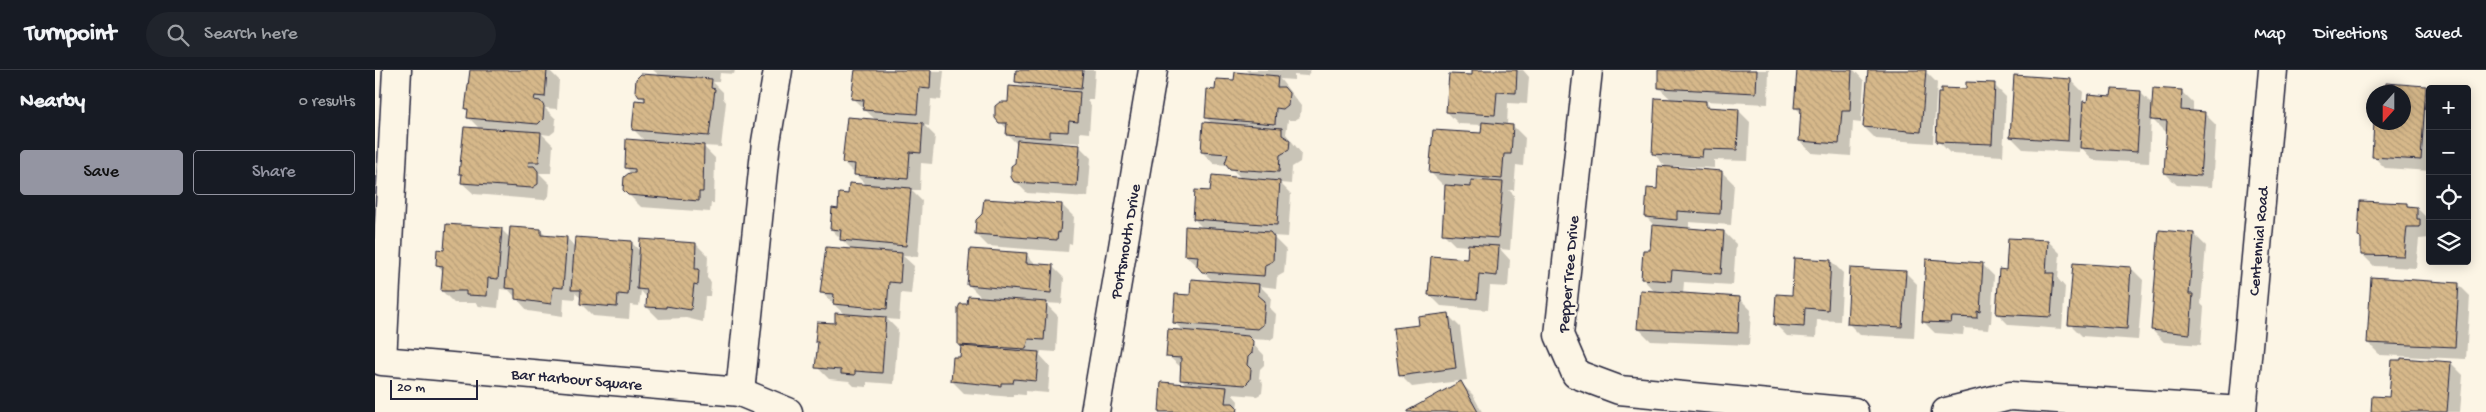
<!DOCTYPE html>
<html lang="en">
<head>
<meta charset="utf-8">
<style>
	body { margin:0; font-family:"Gochi Hand",sans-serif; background:#20242c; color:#f1f3f6 }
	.controls { position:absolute; right:15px; top:15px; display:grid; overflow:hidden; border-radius:5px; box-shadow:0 2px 12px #0003 }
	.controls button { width:45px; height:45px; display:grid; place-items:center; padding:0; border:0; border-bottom:1px solid #363941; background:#171b24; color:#f1f3f6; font:25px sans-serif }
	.compass { position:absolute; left:1991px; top:15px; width:45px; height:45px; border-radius:50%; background:#171b24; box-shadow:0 2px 12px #0003; rotate:201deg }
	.scale { position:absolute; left:15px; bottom:12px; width:88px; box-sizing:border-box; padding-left:5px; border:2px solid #22223b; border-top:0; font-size:14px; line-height:18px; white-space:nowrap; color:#22223b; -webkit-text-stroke:4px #fcf5e5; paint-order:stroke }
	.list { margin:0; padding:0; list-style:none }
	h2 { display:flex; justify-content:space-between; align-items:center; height:65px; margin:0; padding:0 20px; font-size:21px }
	h2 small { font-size:16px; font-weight:400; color:#9ea1a6 }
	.actions { display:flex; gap:10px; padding:15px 20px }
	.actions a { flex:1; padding:11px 0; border:1px solid #9495a2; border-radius:5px; text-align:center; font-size:18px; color:#9495a2 }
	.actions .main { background:#9495a2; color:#111 }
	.icon { flex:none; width:28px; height:28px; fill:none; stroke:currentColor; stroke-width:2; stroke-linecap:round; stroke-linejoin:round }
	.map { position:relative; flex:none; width:2111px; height:342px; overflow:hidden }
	header { display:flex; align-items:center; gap:30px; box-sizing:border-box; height:70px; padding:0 25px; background:#171b24; border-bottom:1px solid #363941 }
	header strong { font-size:24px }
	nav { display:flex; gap:28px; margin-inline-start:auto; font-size:18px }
	.search { width:350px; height:45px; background:#20242c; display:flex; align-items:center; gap:12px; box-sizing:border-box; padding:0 18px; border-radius:28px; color:#9ea1a6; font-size:19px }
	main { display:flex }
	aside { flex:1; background:#171b24 }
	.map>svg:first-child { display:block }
	.shadow { fill:#0003 }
	.building { fill:url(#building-back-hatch); stroke:#22223b }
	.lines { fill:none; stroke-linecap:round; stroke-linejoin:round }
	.minor-casing { stroke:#22223b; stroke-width:31 }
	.minor { stroke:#fcf5e5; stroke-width:28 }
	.labels { text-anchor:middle; stroke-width:4.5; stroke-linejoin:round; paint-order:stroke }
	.street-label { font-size:16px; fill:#22223b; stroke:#fcf5e5 }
</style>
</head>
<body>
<header>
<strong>Turnpoint</strong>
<div class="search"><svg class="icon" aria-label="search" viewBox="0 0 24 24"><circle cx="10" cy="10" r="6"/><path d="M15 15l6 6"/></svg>Search here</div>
<nav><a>Map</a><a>Directions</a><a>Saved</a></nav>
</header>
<main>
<aside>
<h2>Nearby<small>0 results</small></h2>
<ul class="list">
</ul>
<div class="actions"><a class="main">Save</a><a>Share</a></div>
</aside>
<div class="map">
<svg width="2111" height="342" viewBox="0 0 2111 342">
	<defs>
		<pattern id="building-back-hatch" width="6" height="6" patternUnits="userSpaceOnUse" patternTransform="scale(1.25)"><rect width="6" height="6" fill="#d6b88a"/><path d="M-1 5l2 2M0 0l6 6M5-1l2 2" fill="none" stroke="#b79e78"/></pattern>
	</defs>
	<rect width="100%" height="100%" fill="#fcf5e5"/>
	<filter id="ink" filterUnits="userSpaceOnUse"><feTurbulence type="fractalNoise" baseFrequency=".02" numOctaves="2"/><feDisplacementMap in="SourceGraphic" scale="10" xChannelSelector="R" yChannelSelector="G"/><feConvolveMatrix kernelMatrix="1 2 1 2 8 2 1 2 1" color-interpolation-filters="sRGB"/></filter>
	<g filter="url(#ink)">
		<g class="shadow">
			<path d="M96,0H174L184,10L182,39L170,38L181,49L180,61L175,65L167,64L178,75L176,103H164L175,114L174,126L169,130L99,124L87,113L88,106L85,103L105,59L94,48V41L91,38Z"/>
			<path d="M278,0H360L359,4L345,3L344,12H338L348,22V28L351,32L346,77L328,76L340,88L339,133H336L335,142L266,137L249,120L258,105L251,98L271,72L258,59L272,32L265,26L285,6Z"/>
			<path d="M480,0L569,1L566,30L556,29L554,56L549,55L560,66L557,94L546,93L545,120H536L547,131L543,187L528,186L539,196L536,224L526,223L524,250L512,249L523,260L519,314L492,312V317L479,316L474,311L454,309L442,297L444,275L441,272L470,245L447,223L477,180L456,159L464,140L475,125L491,115L468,92L501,50L477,28Z"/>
			<path d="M639,0H720L718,30H711L716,35L714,63L705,62V73L687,72L686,75L704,76L716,88L713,127L652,123L640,111L643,75L632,64V59L621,47L649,19L642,11V3Z"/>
			<path d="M871,0H936L932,6L919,5V10L905,9L926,36L925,47L920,50H913L911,64L926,83L925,92L917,97L916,114L905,113L916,124L913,167L897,166L911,180L909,203L902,207L901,218L885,216L896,227L895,238L901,244L899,267L895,270L874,269L889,285V295L885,299L884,308L888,313L887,323L882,326L857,324L863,331L862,339L865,342H785L812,315L806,309L807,298L793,286L808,261L799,252L816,226L839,212L810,185L829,159L819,149L837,122L867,109L853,95L839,94L827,82L838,54L831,48L841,21L876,5Z"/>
			<path d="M1098,0H1148L1154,7L1152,34L1133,33L1132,55L1138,56L1150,68L1148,96L1141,95L1139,120H1134L1139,125L1135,180L1125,179L1135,190L1133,217L1115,216L1113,240L1066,236L1054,224L1093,191L1094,176L1080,175L1068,163L1072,115H1068L1056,103L1108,64V55L1084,54L1072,42L1098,7Z"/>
			<path d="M1285,0H1394L1393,34L1330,31L1337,39L1363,40L1375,52L1373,91L1339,90V98L1296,96V98L1347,102L1359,114L1356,155L1314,152V159L1349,162L1361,174L1358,215L1309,212L1308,224L1364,228L1376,240L1374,275L1276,271L1264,259L1281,223L1267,208L1281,157L1271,147L1292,98L1278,83L1297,30L1284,18Z"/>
			<path d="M1423,0H1479L1489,11L1486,53L1478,52L1476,86L1437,83L1425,71L1427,44L1420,37Z"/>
			<path d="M1494,0L1550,1L1562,13L1558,73L1501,69L1489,57Z"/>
			<path d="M1696,10L1708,22L1707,33L1765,22L1778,35L1806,21L1818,33V42L1829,43L1841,55L1837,117L1802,115L1790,103L1793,61H1789L1776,48L1774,93L1718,90L1705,76L1704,82L1648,79L1636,67Z"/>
			<path d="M2012,14L2050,17L2055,22V101L2010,98L1998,86L2028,52V22H2011Z"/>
			<path d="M1619,15L1631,27L1628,86L1575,83L1563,71L1592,20Z"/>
			<path d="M687,135L699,147L697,174L694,173L693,182L613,176L601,164Z"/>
			<path d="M2032,135L2042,138L2054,150L2055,168L2044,169L2041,198L1999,196L1987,184V170L1984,167Z"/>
			<path d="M127,160L135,168L166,161L172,167L192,168L200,177L256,172L265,181L321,174L333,186L332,208L336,212L335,226H330L328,252L311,248L284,249L272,237L273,229L266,221L264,236L255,235L254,249L218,246L206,234L207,229L200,223V229L189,228L188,246L153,241L134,220L125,219L123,238L104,236L101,233H79L67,221L68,201L62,195L70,181Z"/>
			<path d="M1819,164L1831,176L1826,234L1829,237L1826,275L1789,272L1777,260Z"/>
			<path d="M1673,171L1685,183L1683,209L1690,217L1687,259L1634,255L1622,243L1632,201Z"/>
			<path d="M651,184L662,195L677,196L689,208L687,234L670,233L683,246L681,282L666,281L665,285L675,296L673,323L650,321V325L638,324V327L589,323L577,311L586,289L587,278L584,274L593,235L608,229L593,214Z"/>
			<path d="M1456,191L1468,203L1465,251L1442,250L1441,268L1412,266L1400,254L1418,227Z"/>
			<path d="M1607,194L1619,206L1616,253H1614L1613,260L1589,258L1588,265L1560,263L1548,251Z"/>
			<path d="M1756,198L1768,210L1763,270L1707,266L1695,254Z"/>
			<path d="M1530,202L1542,214L1539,268L1485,265L1473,253Z"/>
			<path d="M2083,214L2095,226L2091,289L2005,285L1993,273Z"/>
			<path d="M1073,245L1085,257L1092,310L1037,317L1025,305L1045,256Z"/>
			<path d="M2076,293L2088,305L2085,342H1997L2015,328Z"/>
			<path d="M1086,313L1098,325L1107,342H1033Z"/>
		</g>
		<g class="building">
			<path d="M95,0H172L170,27L160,26L159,30L165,31L169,36L168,49L163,54L92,48L93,39H90Z"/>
			<path d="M480,0H556L555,19L544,18L542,44L488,40L489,30L476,29Z"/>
			<path d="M641,0H708L706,19L640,12Z"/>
			<path d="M1097,0H1142L1141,23L1122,22L1120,45L1071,42L1074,4L1097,5Z"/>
			<path d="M1283,0H1382L1381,23L1283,18Z"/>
			<path d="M1422,0H1477L1475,41H1467L1464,74L1424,71L1426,38H1419Z"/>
			<path d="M1493,0H1551L1546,62L1488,57Z"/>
			<path d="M860,2L903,6L902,17H909L914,23L913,35L908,39L901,38L900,54L830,48L832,19L840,20L841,9L859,10Z"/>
			<path d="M266,4L337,9L336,18L340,19L334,66L257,60L260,30L270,31V27H264L260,21L261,9Z"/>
			<path d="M1639,5L1696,9L1693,71L1635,67Z"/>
			<path d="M1591,12L1620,13L1617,74L1561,72L1563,23H1566V18L1591,19Z"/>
			<path d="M2011,13L2051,16L2046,90L1997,87L1999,52H2028V22H2010Z"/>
			<path d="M634,16L705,22L703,52L694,51L693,62L675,61V68L631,65L632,53H624L620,48V36L625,32H633Z"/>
			<path d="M1778,18L1807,20L1806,40L1830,42L1825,106L1789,103L1792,51L1776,50Z"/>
			<path d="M1737,19L1766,21L1762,82L1705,78L1708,31L1712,32L1713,24L1736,26Z"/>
			<path d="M1280,28L1331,31V37L1364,39L1362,80L1328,79L1327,87L1277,84Z"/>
			<path d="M472,47L548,53L546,83L535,82L533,109L479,105L480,94L467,93Z"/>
			<path d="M828,52L907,58V65L915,70L914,80L905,85L904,102L855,99L850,93L853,84L826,82Z"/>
			<path d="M1107,52L1138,55L1136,84H1129L1127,109L1054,103L1058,60L1106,63Z"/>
			<path d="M89,57L166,62L164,92H154L153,96H159L163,101V114L157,118L86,113L87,104H84Z"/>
			<path d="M251,69L329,75L328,122H324V131L253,125L248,120L249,107L254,103H260V99L250,98Z"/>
			<path d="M642,70L705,75L702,116L639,112L636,107V96L640,93Z"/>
			<path d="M1283,96L1347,101L1345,144L1302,141V150L1270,147L1272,118L1282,119Z"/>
			<path d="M837,105L905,111L902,155L818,149L820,120L835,121Z"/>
			<path d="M1096,110L1128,112L1123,168L1067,164L1070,115L1096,117Z"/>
			<path d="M474,113L536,118L531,176L465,170L466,160L455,159L457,138L463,139L464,123L473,124Z"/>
			<path d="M609,129L687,134L685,163L683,162L682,170L600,164L601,150L607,144Z"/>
			<path d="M1985,131L2032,133V136L2042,137V149H2045V157H2032L2029,186L1986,185V168L1983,167Z"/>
			<path d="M71,154L127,158L123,209L113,208L112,226L91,225V221H66L68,196L61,195L62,179L69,180Z"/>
			<path d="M1277,155L1349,161L1346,204L1297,200L1296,211L1266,209L1268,180H1275Z"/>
			<path d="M810,156L895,162L899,167L898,191L890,195L889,206L827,202L822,196L823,186L809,185Z"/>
			<path d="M135,157L166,159V165L192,167L188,218L178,217L176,234L140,229V219L130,218Z"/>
			<path d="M1784,160L1819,163L1814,224H1818L1815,264L1776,260Z"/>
			<path d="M200,167L257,171L253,225L243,224L242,237L205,234L206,220H196Z"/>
			<path d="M1633,168L1673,170L1671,203H1679L1676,247L1621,244L1624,199L1631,200Z"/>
			<path d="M265,169L321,173L320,199H324L323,215L319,214L316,240L291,236V238L271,237L272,220L262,219Z"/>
			<path d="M1093,174L1124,176L1122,206L1104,204L1102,229L1053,225L1056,186L1092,189Z"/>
			<path d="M451,177L527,183L525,213L514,212L512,239L458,234L459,224L445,223Z"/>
			<path d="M595,179L652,183L651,193L678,195L676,223L592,215Z"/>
			<path d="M1419,188L1456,190L1453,240L1430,238L1429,257L1399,255L1401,224L1417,225Z"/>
			<path d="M1551,189L1608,193L1605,242L1602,241V248L1577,247L1576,253L1547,252Z"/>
			<path d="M1698,193L1756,197L1752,259L1693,255Z"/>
			<path d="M1475,198L1531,201L1527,257L1472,254Z"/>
			<path d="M1996,207L2084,213L2080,277L1992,273Z"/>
			<path d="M816,209L884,214L883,225L890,231L888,255L883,259L798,253L800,224L815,225Z"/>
			<path d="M1265,220L1365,227L1363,263L1262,259Z"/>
			<path d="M593,226L672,232L669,270L654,269L651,279L583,275V238L585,234H592Z"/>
			<path d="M460,243L511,247L507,303L480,301V305L466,304V300L440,298L443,272H440L442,252L460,253Z"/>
			<path d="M1074,243L1081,298L1024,306L1018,258L1044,255L1043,247Z"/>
			<path d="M793,259L873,266L878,271L877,283L873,287L872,295L876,299L875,310L870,315L805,310L806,288L791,287Z"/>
			<path d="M586,276L664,282L661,311L639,309L638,313H626V316L576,311L578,287H585Z"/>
			<path d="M2026,288L2076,292L2072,342H1996L1997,326L2014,327L2017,290H2026Z"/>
			<path d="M1086,311L1103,342H1032V341Z"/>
			<path d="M786,312L852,317L850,333H858L863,338L862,342H784Z"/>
		</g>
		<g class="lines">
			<g class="minor-casing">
				<g id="minor">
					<path d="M22,0L7,291L365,322L391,72L403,0"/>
					<path d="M1213,0L1184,265L1201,304L1244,320L1479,342"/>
					<path d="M365,322L413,342"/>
					<path d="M720,342L778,0"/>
					<path d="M1571,342L1635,326L1867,341"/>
					<path d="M1867,342L1898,0"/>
				</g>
			</g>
			<use href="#minor" class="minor"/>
		</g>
	</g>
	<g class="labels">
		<g class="street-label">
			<text transform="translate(749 171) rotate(-80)" y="6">Portsmouth Drive</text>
			<text transform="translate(1882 171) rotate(-85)" y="6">Centennial Road</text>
			<text transform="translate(1192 204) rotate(-85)" y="6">Pepper Tree Drive</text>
			<text transform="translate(202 308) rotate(5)" y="6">Bar Harbour Square</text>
		</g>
	</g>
</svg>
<div class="controls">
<button>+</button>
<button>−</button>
<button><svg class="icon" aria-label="locate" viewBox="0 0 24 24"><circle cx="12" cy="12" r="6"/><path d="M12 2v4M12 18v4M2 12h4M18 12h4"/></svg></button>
<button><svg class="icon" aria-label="layers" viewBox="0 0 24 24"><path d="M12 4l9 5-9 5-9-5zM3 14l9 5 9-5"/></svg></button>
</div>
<svg class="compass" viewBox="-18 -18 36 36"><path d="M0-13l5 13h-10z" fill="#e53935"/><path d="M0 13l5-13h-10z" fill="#9ea1a6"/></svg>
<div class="scale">20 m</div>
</div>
</main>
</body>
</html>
